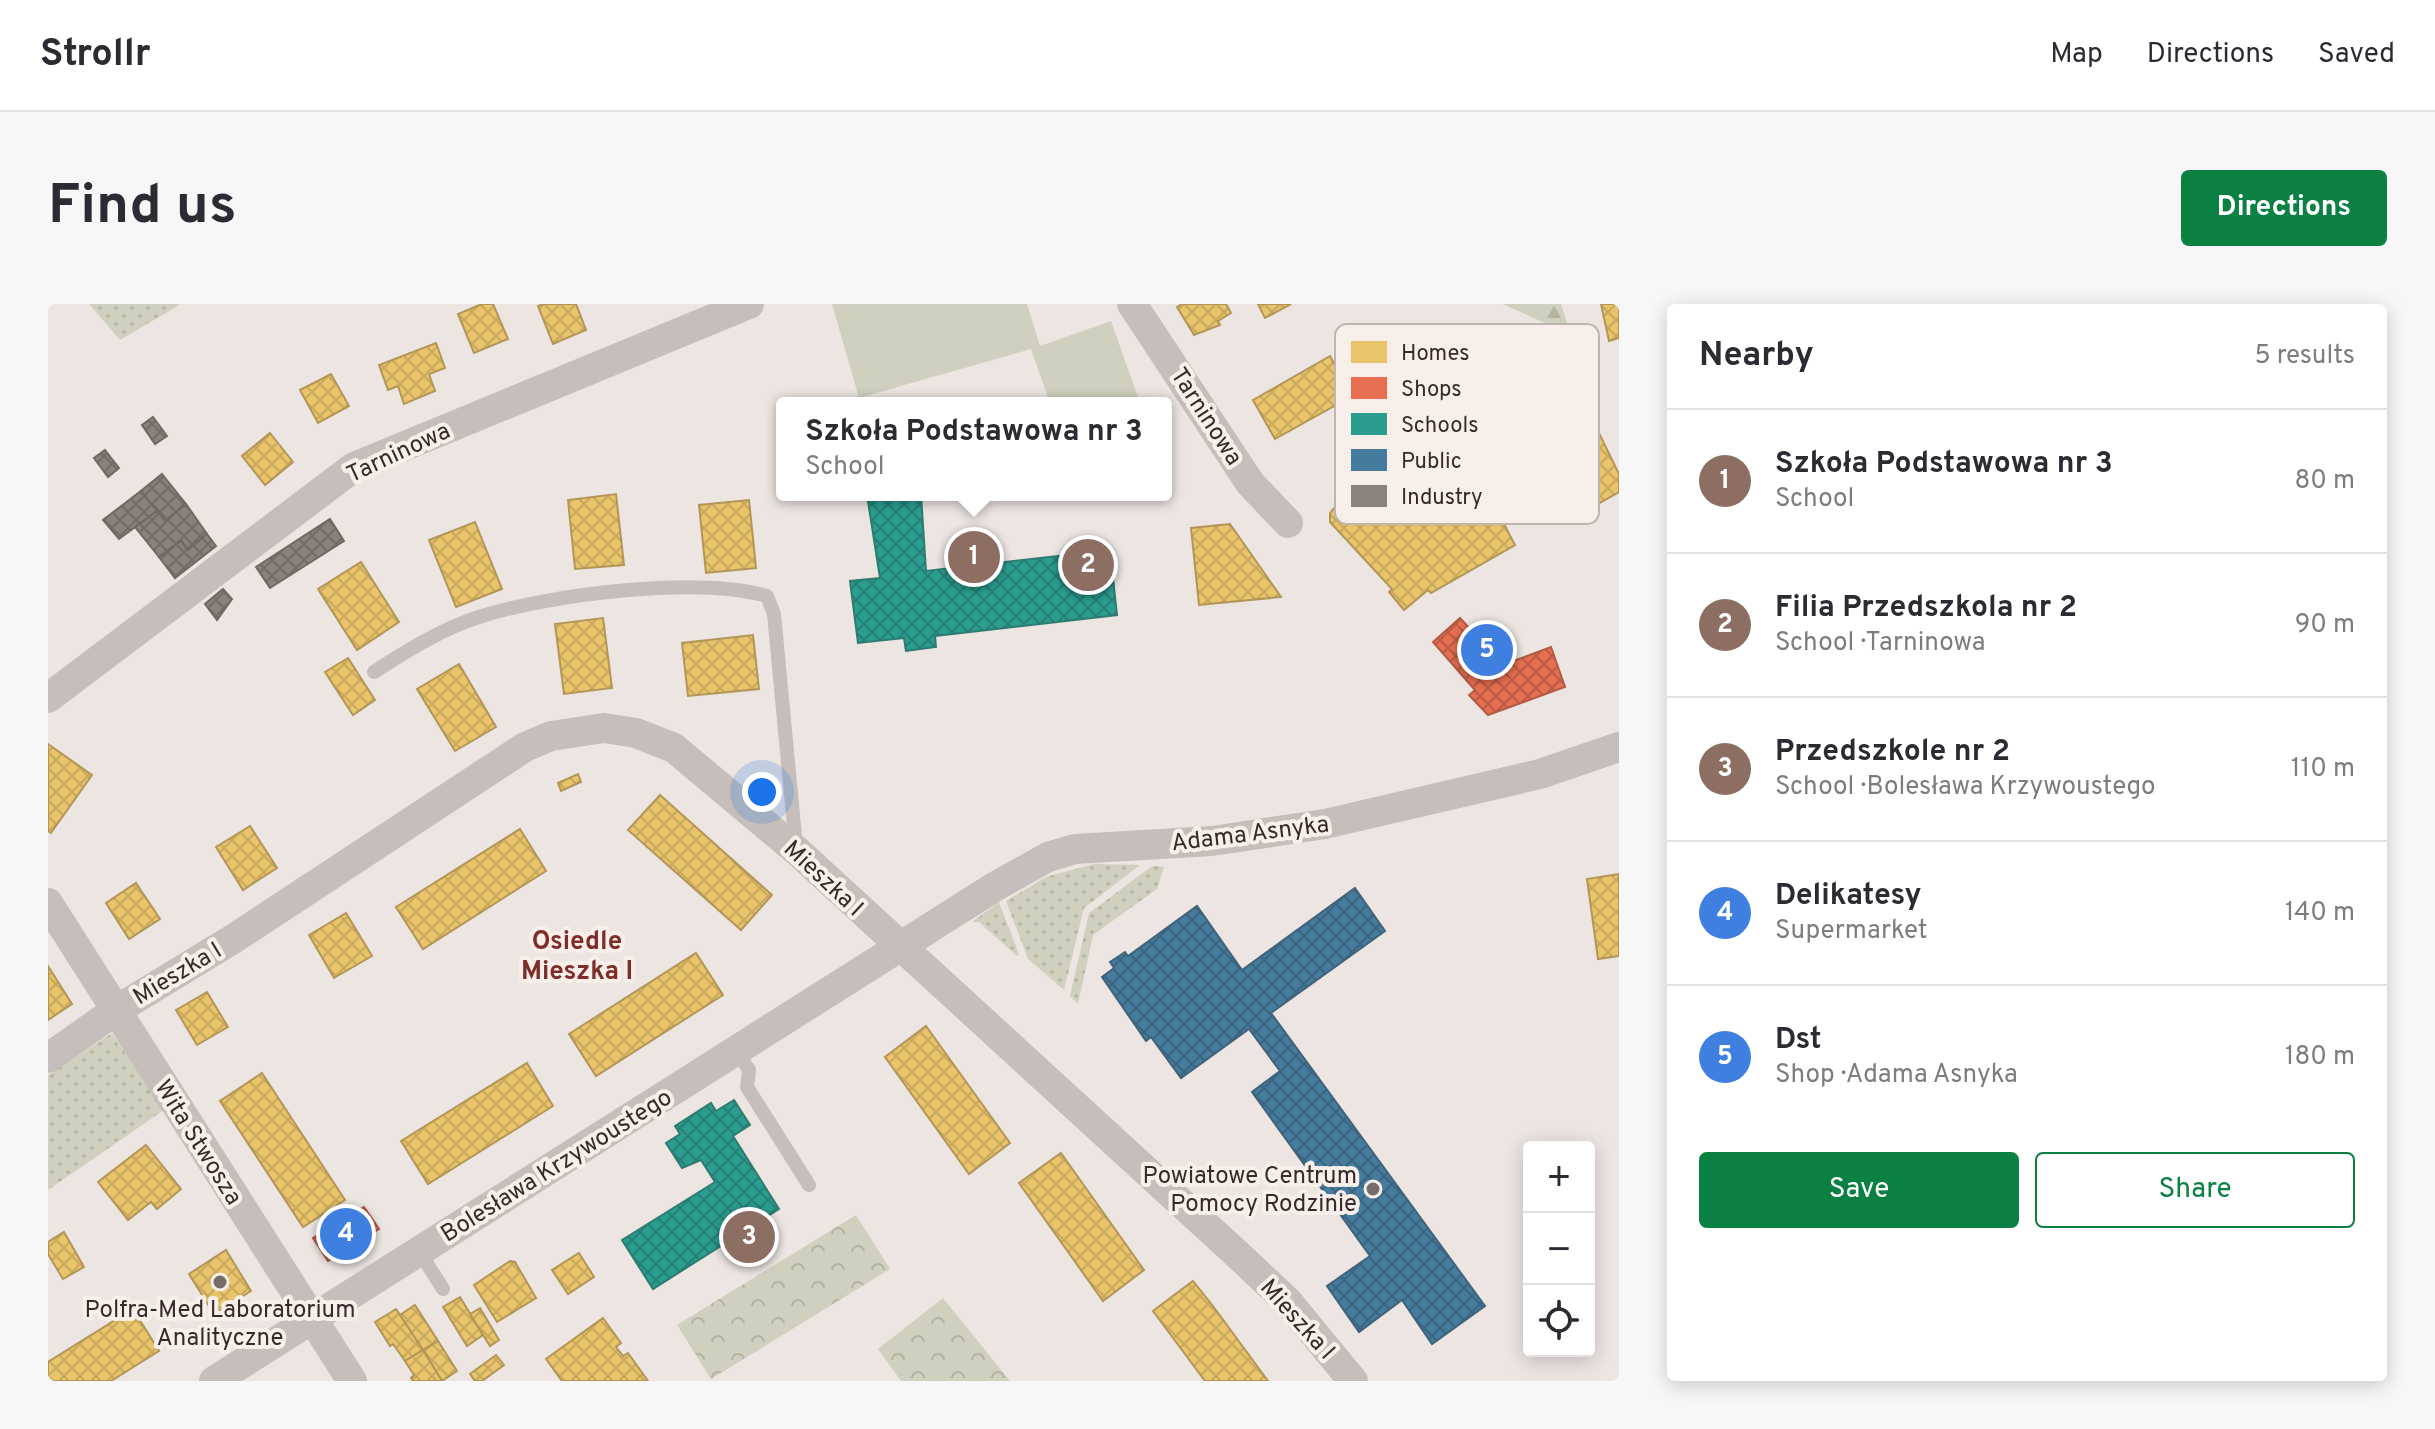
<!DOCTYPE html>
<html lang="en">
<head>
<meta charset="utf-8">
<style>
	body { margin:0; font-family:Overpass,sans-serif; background:#f7f7f7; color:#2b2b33 }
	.controls { position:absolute; right:24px; bottom:24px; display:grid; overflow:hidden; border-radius:8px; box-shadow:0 4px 20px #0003 }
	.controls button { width:72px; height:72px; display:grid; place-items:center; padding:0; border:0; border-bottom:2px solid #e1e1e2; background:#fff; color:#2b2b33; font:40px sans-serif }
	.you { position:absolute; left:714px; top:488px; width:28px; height:28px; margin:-20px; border:6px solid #fff; border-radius:50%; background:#1a73e8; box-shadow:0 0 0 12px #1a73e833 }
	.badge { display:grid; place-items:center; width:52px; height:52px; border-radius:50%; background:#0b8043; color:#fff; font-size:26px; font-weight:700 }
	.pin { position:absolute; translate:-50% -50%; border:4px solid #fff; box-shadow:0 2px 8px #0006 }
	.popup { position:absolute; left:728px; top:93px; width:396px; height:104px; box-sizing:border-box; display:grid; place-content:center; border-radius:8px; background:#fff; filter:drop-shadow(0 2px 6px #0005); font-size:26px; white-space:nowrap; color:#7c7c81 }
	.popup b { font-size:30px; color:#2b2b33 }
	.popup::after { content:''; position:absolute; left:50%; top:100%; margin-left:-16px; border:16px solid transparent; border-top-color:#fff }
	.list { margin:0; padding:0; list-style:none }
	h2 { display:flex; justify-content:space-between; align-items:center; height:104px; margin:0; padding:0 32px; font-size:34px }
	h2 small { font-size:26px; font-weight:400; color:#7c7c81 }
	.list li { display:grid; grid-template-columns:52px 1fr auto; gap:24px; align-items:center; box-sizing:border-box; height:144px; padding:0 32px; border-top:2px solid #e1e1e2 }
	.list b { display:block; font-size:30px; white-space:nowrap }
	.list p { margin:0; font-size:26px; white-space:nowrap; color:#7c7c81 }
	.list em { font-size:26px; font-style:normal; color:#7c7c81 }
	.actions { display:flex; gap:16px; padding:24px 32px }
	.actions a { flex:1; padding:18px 0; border:2px solid #0b8043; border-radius:8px; text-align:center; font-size:28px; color:#0b8043 }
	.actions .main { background:#0b8043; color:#fff }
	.icon { flex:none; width:44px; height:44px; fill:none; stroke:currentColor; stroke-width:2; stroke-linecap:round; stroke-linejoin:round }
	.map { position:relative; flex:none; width:1571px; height:1077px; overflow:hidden; border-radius:8px }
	header { display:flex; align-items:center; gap:48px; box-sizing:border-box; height:112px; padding:0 40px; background:#fff; border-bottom:2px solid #e1e1e2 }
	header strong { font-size:38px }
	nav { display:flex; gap:44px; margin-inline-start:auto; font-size:28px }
	.intro { display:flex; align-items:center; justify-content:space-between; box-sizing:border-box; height:192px; padding:0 48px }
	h1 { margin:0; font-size:56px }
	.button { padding:20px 36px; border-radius:8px; background:#0b8043; color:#fff; font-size:28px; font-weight:700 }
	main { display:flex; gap:48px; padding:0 48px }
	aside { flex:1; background:#fff; border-radius:8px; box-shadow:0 4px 20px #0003 }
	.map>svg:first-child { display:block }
	.grass { fill:url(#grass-dots) }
	.forest { fill:url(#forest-firs) }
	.park { fill:url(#park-crowns) }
	.pitch { fill:#d0d0be }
	.homes { fill:url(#homes-cross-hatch); stroke:#b39657; stroke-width:2 }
	.shops { fill:url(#shops-cross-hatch); stroke:#b25b45; stroke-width:2 }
	.schools { fill:url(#schools-cross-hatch); stroke:#2e7b71; stroke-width:2 }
	.public { fill:url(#public-cross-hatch); stroke:#40637a; stroke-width:2 }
	.industry { fill:url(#industry-cross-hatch); stroke:#716763; stroke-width:2 }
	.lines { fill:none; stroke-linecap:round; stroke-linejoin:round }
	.service { stroke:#c5bebb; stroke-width:14 }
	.minor { stroke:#c5bebb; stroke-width:30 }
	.poi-dot { fill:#766c6a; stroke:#f8efea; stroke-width:3 }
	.labels { text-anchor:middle; stroke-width:8; stroke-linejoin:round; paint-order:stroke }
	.street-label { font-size:24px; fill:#362b2a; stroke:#f8efea }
	.poi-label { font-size:24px; fill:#362b2a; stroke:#f8efea; text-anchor:end }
	.neighbourhood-label { font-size:26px; font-weight:bold; fill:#7e2d2a; stroke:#f8efea }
	.key { fill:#f8efea; stroke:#beb4b0; stroke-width:2 }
	.key-label { font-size:22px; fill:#362b2a }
</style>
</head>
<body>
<header>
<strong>Strollr</strong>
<nav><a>Map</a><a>Directions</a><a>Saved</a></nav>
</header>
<div class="intro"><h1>Find us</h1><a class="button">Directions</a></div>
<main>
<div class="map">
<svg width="1571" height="1077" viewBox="0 0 1571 1077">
	<defs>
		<pattern id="grass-dots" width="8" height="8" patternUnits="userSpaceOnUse" patternTransform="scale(2)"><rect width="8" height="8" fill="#d0d0be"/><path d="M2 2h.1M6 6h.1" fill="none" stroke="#b3b3a3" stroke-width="1.8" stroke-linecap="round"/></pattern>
		<pattern id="forest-firs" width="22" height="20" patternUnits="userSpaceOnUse" patternTransform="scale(2)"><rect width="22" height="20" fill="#d0d0be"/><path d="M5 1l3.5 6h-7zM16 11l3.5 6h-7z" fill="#b3b3a3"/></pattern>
		<pattern id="park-crowns" width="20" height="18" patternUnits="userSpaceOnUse" patternTransform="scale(2)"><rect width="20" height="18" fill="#d0d0be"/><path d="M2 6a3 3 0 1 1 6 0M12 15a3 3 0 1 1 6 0" fill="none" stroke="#b3b3a3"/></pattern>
		<pattern id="homes-cross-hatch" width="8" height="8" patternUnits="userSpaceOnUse" patternTransform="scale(2)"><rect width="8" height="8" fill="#e9c46a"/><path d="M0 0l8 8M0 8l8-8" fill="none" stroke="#c8a95c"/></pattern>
		<pattern id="shops-cross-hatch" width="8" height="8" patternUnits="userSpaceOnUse" patternTransform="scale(2)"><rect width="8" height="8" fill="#e76f51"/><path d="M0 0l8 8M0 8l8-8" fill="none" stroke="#bc5b43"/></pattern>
		<pattern id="schools-cross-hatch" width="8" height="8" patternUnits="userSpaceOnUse" patternTransform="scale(2)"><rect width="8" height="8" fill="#2a9d8f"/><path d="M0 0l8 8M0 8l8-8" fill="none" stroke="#258075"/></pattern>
		<pattern id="public-cross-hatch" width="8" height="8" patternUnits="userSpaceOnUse" patternTransform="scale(2)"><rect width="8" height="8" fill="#457b9d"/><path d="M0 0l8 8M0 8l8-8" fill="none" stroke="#3a6580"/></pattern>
		<pattern id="industry-cross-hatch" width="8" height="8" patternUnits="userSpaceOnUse" patternTransform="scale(2)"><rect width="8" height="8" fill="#8a817c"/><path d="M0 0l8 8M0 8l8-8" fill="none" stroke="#726a66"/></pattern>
	</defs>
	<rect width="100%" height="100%" fill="#ece5e2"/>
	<g class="grass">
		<path d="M41,0H133L72,36Z"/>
		<path d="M1046,560L1092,561L1036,604L1016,686L980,655L958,597L998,573Z"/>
		<path d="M1104,562L1116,563L1109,585L1045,631L1030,700L1022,692L1041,609Z"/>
		<path d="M951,598L971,650L969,652L931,618H924Z"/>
		<path d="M64,729L116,806L0,886V771Z"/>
	</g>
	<path class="forest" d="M1455,0H1513L1523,31Z"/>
	<g class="park">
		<path d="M808,911L842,965L663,1075L629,1021Z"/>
		<path d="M895,994L962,1077H853L830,1045Z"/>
	</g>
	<path class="pitch" d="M784,0H979L992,42L1063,17L1092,99H1002L983,45L811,94Z"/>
	<g class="homes">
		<path d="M434,0H445L460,35L426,49L410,10Z"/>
		<path d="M495,0H528L538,26L505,40L490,2Z"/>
		<path d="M1134,0H1178L1183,9L1170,17L1172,21L1146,31L1129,3Z"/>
		<path d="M1210,0H1243L1217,14Z"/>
		<path d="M1553,0H1571V34L1561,37Z"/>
		<path d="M388,39L397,64L381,70L387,87L356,100L350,82L340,86L331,61Z"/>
		<path d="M1282,52L1304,92L1227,135L1205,96Z"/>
		<path d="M283,70L301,102L270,119L252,86Z"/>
		<path d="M1523,72L1571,170V188L1532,210L1471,83Z"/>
		<path d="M1387,110L1455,189L1444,197L1467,241L1383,289L1380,286L1356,306L1341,288L1344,285L1282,218V209L1291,198L1287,194Z"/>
		<path d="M222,129L245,158L217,181L194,152Z"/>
		<path d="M568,190L576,261L527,265L520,196Z"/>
		<path d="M701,196L708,264L658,269L651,201Z"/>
		<path d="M427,218L454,285L408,303L381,236Z"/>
		<path d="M1182,220L1233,293L1151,301L1143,224Z"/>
		<path d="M313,258L351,318L309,346L270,285Z"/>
		<path d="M555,314L564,384L516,390L507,320Z"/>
		<path d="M705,331L711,385L640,392L634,339Z"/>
		<path d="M300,354L327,396L305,411L277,368Z"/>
		<path d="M411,360L448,423L407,447L369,385Z"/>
		<path d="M0,440L44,471L3,529L0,527Z"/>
		<path d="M530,470L533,478L513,487L510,479Z"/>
		<path d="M612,491L724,591L693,626L580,526Z"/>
		<path d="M202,522L229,564L195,586L168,543Z"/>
		<path d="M472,525L498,567L375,645L348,603Z"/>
		<path d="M1571,570V652L1550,655L1539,575Z"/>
		<path d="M88,579L112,615L81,635L58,599Z"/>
		<path d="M298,609L324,652L286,674L261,631Z"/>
		<path d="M648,649L675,691L548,772L521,730Z"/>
		<path d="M0,662L24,700L0,716Z"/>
		<path d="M159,688L180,723L149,741L128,706Z"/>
		<path d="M878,722L962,839L921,870L837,753Z"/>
		<path d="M479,759L505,802L380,880L353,837Z"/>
		<path d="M214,769L297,896L255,923L172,797Z"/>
		<path d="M98,841L133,885L109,905L103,898L80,916L50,878Z"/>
		<path d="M1013,849L1096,966L1055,997L971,879Z"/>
		<path d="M16,928L36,963L15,975L0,950V938Z"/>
		<path d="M178,946L203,987L166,1010L141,970Z"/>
		<path d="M531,949L546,973L520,990L504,966Z"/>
		<path d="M462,957L467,958L488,994L449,1018L426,981Z"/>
		<path d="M1145,977L1165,1002L1220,1077H1157L1105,1007Z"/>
		<path d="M412,993L435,1031L419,1042L395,1003Z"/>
		<path d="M367,1001L390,1037L375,1046L352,1011Z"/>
		<path d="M432,1004L451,1036L442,1042L422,1010Z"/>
		<path d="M85,1005L111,1047L63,1077H0V1058Z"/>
		<path d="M348,1005L375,1046L357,1057L345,1040L342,1042L327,1018Z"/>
		<path d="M555,1014L573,1039L568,1043L575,1052L580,1049L600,1077H514L498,1055Z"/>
		<path d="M390,1037L409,1067L394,1077L375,1046Z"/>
		<path d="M375,1046L394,1077H365L363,1074L366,1071L357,1057Z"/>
		<path d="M448,1051L456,1061L434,1077H427L422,1070Z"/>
	</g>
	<g class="shops">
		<path d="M1412,314L1455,361L1503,343L1517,383L1440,411L1421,391L1427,386L1385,338Z"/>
		<path d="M316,903L331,925L280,957L265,934Z"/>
	</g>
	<g class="schools">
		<path d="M819,191H873L878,267L1062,246L1069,311L887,332L888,343L858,347L856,334L810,339L802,277L832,274Z"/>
		<path d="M686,796L702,821L685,832L731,905L605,985L574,936L667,878L653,856L634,864L618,839L632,830L627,822L663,799L668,807Z"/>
	</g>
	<path class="public" d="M1307,584L1337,627L1223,709L1437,1002L1384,1040L1354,996L1311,1028L1279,982L1322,952L1204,788L1232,767L1201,725L1133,774L1103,733L1098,737L1054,673L1066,664L1062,658L1077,648L1080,652L1149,602L1194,666Z"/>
	<g class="industry">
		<path d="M105,113L119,132L107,140L94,121Z"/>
		<path d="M57,146L71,164L60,173L46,154Z"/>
		<path d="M114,170L138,200L117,217L93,187Z"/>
		<path d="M93,187L109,207L71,235L55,216Z"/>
		<path d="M138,200L159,230L140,246L133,237L111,253L87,223L109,207L117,217Z"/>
		<path d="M282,215L296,237L222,284L208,263Z"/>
		<path d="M159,230L168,242L127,274L111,253L133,237L140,246Z"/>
		<path d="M175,285L184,295L169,316L157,300Z"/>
	</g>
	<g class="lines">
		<g class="service">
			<path d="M326,368C360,346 395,324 434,312C505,290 650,272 719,292L726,310L748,543"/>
			<path d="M689,747L701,766L699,783L761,881"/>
			<path d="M371,947L395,985"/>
		</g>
		<g class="minor">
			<path d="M1084,0L1202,179L1240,219"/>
			<path d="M0,394L306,163L701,0"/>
			<path d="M0,599L304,1077"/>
			<path d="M0,754L67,707L185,635L477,443L503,432L556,424L588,429L626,444L749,547L1189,950L1240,998L1305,1077"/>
			<path d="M166,1077L948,582L1000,553L1027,545L1164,537L1277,520L1492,470L1571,443"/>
		</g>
	</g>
	<g class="poi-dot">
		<circle cx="1325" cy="885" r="8"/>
		<circle cx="172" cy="978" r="8"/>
	</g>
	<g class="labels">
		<g class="street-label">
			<text transform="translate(1159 112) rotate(57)" y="8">Tarninowa</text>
			<text transform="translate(350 148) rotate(-25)" y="8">Tarninowa</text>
			<text transform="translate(1202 529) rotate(-7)" y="8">Adama Asnyka</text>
			<text transform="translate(776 574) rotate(43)" y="8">Mieszka I</text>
			<text transform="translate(129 669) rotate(-31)" y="8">Mieszka I</text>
			<text transform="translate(151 838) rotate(58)" y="8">Wita Stwosza</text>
			<text transform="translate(508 861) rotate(-32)" y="8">Bolesława Krzywoustego</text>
			<text transform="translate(1250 1015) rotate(48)" y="8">Mieszka I</text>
		</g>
		<g class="poi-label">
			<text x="1309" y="879">Powiatowe Centrum<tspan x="1309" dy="28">Pomocy Rodzinie</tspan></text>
			<text x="172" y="1013" text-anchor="middle">Polfra-Med Laboratorium<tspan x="172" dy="28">Analityczne</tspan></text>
		</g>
		<g class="neighbourhood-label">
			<text x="529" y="645">Osiedle<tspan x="529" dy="30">Mieszka I</tspan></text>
		</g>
	</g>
	<rect x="1287" y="20" width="264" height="200" rx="12" class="key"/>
	<rect x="1303" y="37" width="36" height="22" fill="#e9c46a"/>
	<rect x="1303" y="73" width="36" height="22" fill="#e76f51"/>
	<rect x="1303" y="109" width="36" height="22" fill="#2a9d8f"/>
	<rect x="1303" y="145" width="36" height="22" fill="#457b9d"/>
	<rect x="1303" y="181" width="36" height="22" fill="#8a817c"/>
	<g class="key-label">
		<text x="1353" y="56">Homes</text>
		<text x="1353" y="92">Shops</text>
		<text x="1353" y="128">Schools</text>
		<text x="1353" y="164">Public</text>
		<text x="1353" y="200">Industry</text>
	</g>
</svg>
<div class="controls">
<button>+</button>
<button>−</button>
<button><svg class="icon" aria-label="locate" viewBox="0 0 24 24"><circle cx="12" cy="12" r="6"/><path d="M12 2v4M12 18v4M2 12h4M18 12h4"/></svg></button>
</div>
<div class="you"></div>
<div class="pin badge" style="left:926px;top:253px;background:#8d6e63">1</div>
<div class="popup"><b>Szkoła Podstawowa nr 3</b>School</div>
<div class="pin badge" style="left:1040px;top:261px;background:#8d6e63">2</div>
<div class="pin badge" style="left:701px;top:933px;background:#8d6e63">3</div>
<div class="pin badge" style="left:298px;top:930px;background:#3f7fe0">4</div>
<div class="pin badge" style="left:1439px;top:346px;background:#3f7fe0">5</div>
</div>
<aside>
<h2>Nearby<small>5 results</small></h2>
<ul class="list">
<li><span class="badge" style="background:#8d6e63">1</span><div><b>Szkoła Podstawowa nr 3</b><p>School</p></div><em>80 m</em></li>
<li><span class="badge" style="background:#8d6e63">2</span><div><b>Filia Przedszkola nr 2</b><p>School · Tarninowa</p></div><em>90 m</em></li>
<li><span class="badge" style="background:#8d6e63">3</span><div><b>Przedszkole nr 2</b><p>School · Bolesława Krzywoustego</p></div><em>110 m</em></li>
<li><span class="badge" style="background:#3f7fe0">4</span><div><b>Delikatesy</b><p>Supermarket</p></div><em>140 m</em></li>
<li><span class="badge" style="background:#3f7fe0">5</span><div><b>Dst</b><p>Shop · Adama Asnyka</p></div><em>180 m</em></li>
</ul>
<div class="actions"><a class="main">Save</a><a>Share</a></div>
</aside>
</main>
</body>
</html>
